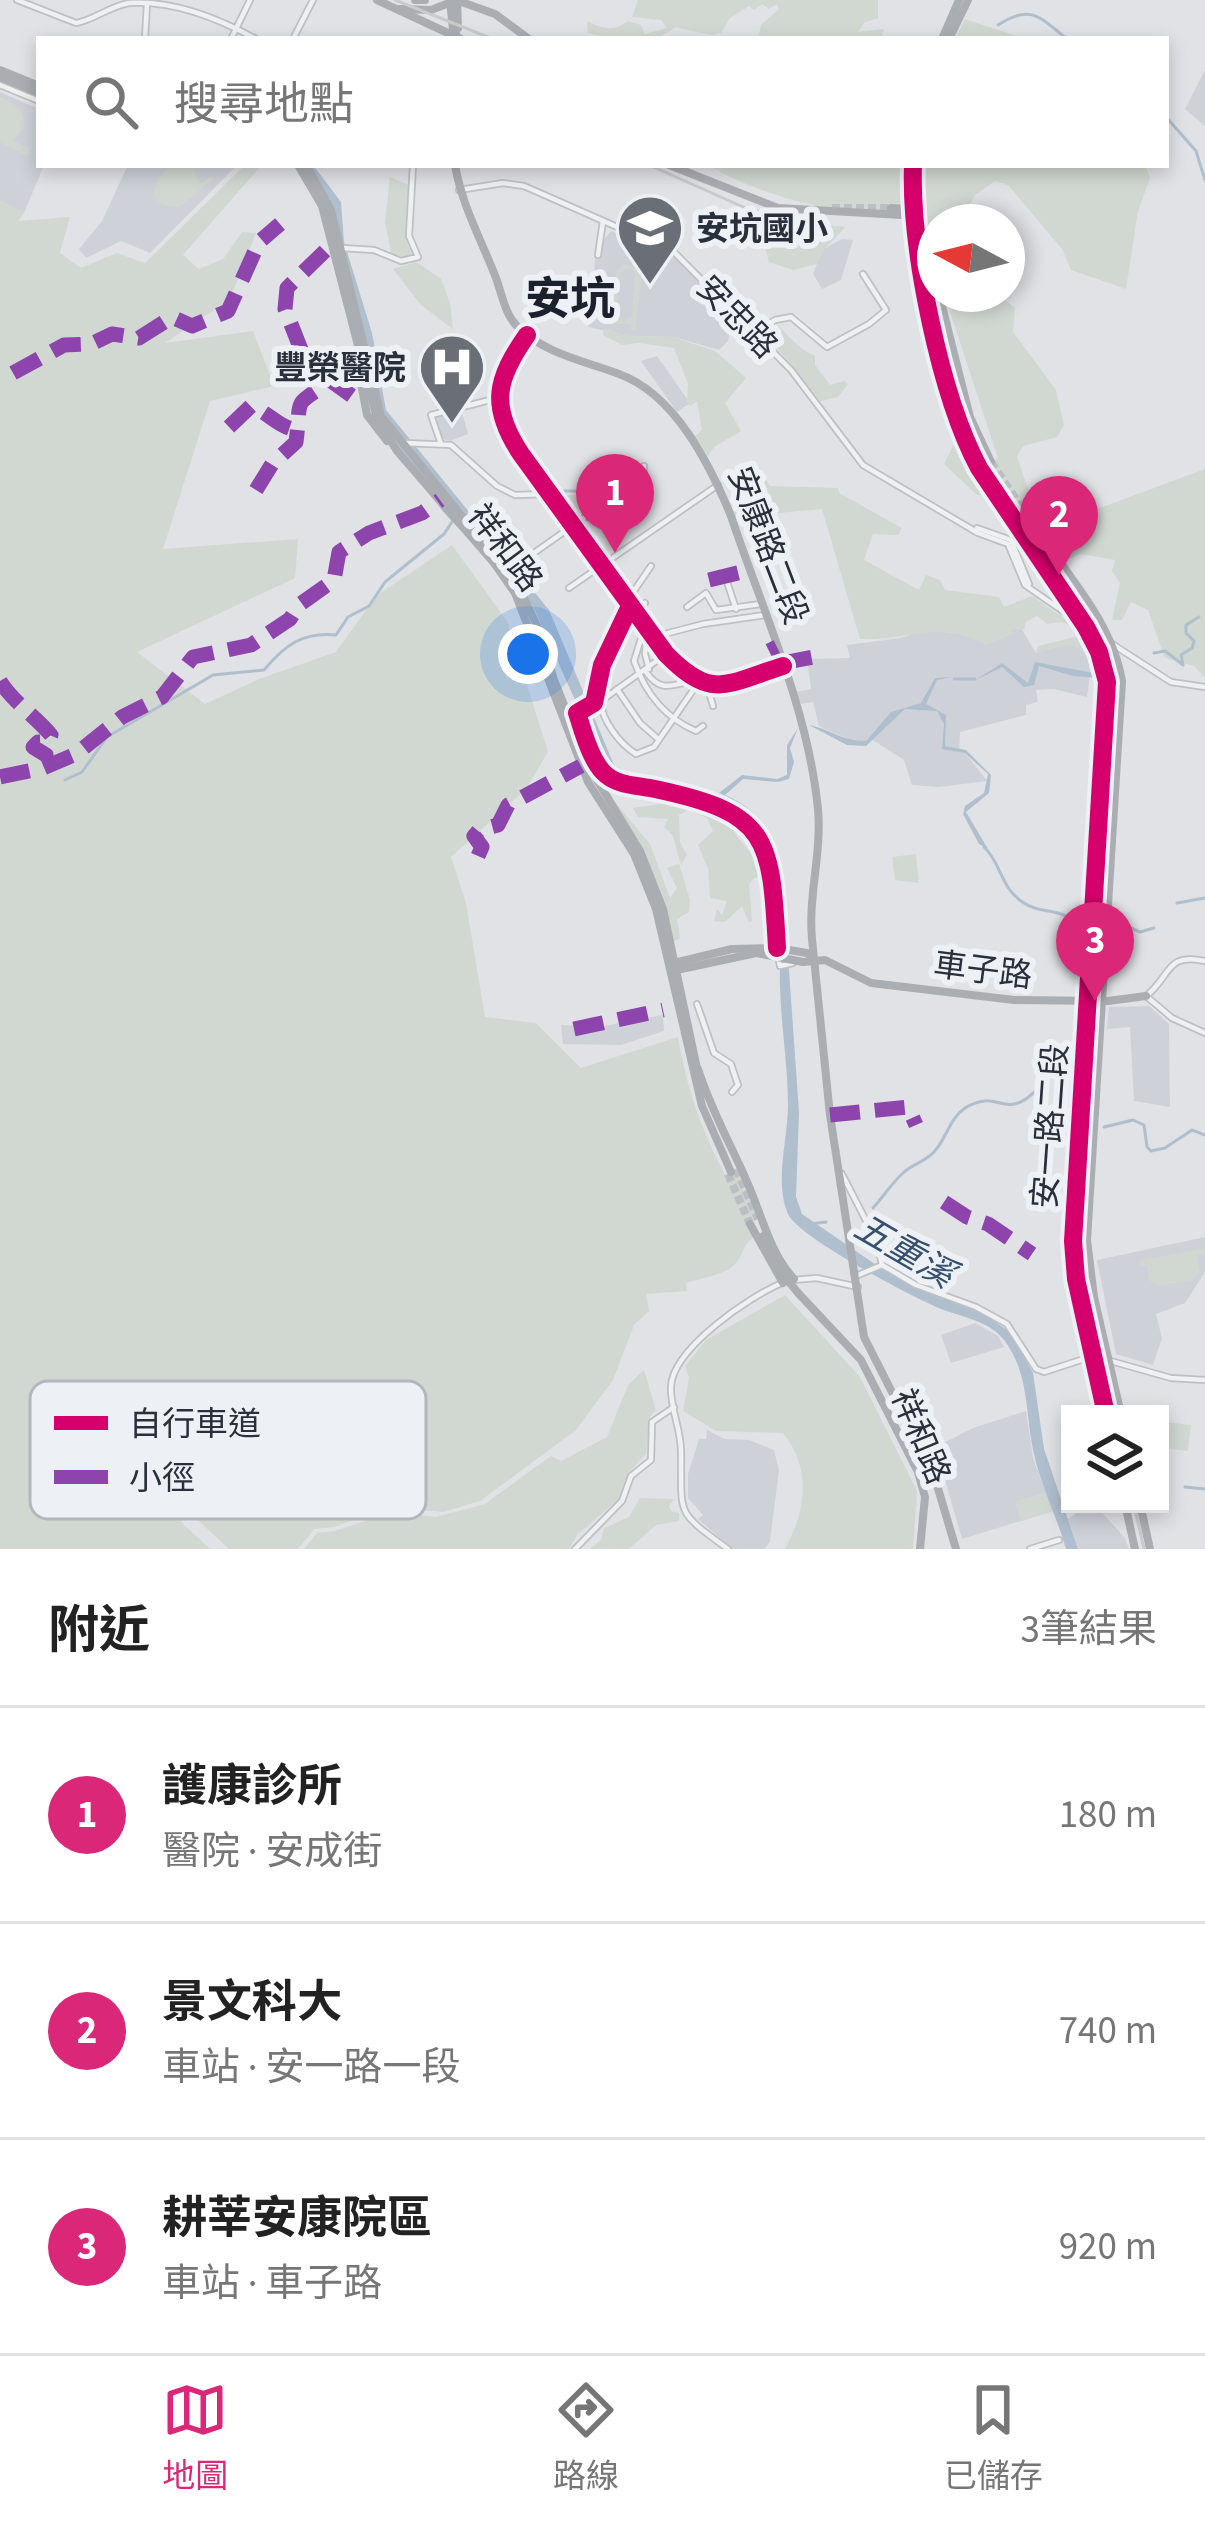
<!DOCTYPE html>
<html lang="zh-TW">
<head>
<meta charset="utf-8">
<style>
	body { margin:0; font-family:"Source Sans 3","Noto Sans TC",sans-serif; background:#f2f2f2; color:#222 }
	.controls { position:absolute; right:36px; bottom:36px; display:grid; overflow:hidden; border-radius:0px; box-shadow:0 6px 18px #0003 }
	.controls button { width:108px; height:108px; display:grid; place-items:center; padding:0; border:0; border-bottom:3px solid #e0e0e0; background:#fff; color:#222; font:60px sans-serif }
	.compass { position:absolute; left:917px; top:204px; width:108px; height:108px; border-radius:50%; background:#fff; box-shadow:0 6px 18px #0003; rotate:277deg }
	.you { position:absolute; left:528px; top:654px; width:42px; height:42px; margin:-30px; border:9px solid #fff; border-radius:50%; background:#1a73e8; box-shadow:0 0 0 18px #1a73e833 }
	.badge { display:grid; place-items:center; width:78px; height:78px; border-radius:50%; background:#db2777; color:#fff; font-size:39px; font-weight:700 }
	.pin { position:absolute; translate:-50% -99px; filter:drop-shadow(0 3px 6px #0008) }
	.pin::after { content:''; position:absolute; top:63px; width:42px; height:36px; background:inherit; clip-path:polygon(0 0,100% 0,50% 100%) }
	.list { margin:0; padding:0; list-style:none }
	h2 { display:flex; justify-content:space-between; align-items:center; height:156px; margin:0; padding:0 48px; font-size:51px }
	h2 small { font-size:39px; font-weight:400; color:#767676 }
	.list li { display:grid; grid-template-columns:78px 1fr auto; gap:36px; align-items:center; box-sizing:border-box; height:216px; padding:0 48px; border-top:3px solid #e0e0e0 }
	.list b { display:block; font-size:45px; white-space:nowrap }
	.list p { margin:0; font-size:39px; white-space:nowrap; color:#767676 }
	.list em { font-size:39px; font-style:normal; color:#767676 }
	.icon { flex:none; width:66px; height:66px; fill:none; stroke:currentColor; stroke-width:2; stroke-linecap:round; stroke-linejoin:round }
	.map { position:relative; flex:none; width:1205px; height:1549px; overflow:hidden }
	.search { position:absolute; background:#fff; box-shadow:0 6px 18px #0003; left:36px; right:36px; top:36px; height:132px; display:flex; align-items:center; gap:30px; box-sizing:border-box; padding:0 42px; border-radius:0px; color:#767676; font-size:45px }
	.sheet { height:804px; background:#fff }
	nav { display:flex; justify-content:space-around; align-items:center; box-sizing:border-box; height:168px; border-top:3px solid #e0e0e0; background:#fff; font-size:33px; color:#767676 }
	nav a { display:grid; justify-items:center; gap:6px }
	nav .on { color:#db2777 }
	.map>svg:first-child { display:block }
	.built { fill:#ced2d8 }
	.green { fill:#d1d8d1; fill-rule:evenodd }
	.water { fill:#b0bfce }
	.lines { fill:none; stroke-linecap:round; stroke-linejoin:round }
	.stream { stroke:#b0bfce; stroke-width:3 }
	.secondary-tunnel { stroke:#bbbec3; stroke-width:8; stroke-dasharray:8 4; stroke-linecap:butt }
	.street-casing { stroke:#bec0c3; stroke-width:8 }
	.street { stroke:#eff0f2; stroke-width:4.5 }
	.secondary { stroke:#aaaeb2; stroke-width:8 }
	.tram { stroke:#c9cacc; stroke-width:3 }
	.secondary-bridge { stroke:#aaaeb2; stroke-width:8 }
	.quiet { stroke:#8e44ad; stroke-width:15; stroke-dasharray:30 15; stroke-linecap:butt }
	.cycleway-casing { stroke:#edf0f4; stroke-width:26 }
	.cycleway { stroke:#d6006c; stroke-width:18 }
	.labels { text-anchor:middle; stroke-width:12; stroke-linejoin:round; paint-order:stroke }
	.poi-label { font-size:33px; font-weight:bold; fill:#29303c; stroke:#edf0f4; text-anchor:start }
	.street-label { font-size:33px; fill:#29303c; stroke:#edf0f4 }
	.water-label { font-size:36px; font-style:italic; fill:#36506d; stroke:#edf0f4 }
	.district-label { font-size:45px; font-weight:bold; fill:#1b212d; stroke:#edf0f4 }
	.key { fill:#edf0f4; stroke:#b2b6bd; stroke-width:3 }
	.key-label { font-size:33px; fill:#29303c }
</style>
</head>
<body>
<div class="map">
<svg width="1205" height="1549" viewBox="0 0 1205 1549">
	<rect width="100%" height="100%" fill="#e0e2e5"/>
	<g class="built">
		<path d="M1205,70V126L1185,109Z"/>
		<path d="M0,92L39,109V165H44L24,213L0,201Z"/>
		<path d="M128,165H237L150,253L121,241L86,258L79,249L102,221Z"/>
		<path d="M611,231L677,259L727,308L733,317L728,341L719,350L674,337L629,336L588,327L589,315L583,301L593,296L595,259H599L602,242Z"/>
		<path d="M842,239L853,240L841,280L822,289L813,274L820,256L825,248Z"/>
		<path d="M657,356L690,403L677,412L641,361Z"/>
		<path d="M461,409L468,434L450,441L440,438L436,417Z"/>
		<path d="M1021,628L1036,653L1066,643L1083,648L1092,661L1087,697L1054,689L1036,690L1038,702L1026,705V715L960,732L959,752L965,753L987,781L939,787L912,785L904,760L871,739L855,742L819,726L813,702L801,704L796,692L811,689L807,659L850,658L847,645L901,638L925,629L965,635L986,644L1012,629Z"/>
		<path d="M1149,1006L1169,1024L1170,1107L1134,1101L1130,1027L1107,1029L1109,1007Z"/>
		<path d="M663,1015L664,1031L621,1045L563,1044L561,1025L598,1027Z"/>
		<path d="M1205,1237V1272L1185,1303L1156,1314L1162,1338L1153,1365L1116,1354L1097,1260Z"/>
		<path d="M975,1323L998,1336L1004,1347L951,1363L941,1335Z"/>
		<path d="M1026,1411L1033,1458L1053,1511L962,1539L943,1473L930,1450L973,1428Z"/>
		<path d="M707,1430L725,1439L749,1440L774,1450L779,1470L770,1541L765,1549H732L698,1519L703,1515L688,1498V1474L699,1439H706Z"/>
		<path d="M1089,1504H1094L1125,1538L1129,1549H1078L1068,1519Z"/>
	</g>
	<g class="green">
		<path d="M638,0H878V18L864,23L858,32L884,29L881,39H758L761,25L779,9L777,4L769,9L762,4L754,10L749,6L730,18L721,33L712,35L675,27C655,47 614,39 588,33L587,21C603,29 613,32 628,21L641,25L645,34L667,28L661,20L632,17Z"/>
		<path d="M965,19L1026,39H955Z"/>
		<path d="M0,97C16,105 27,111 23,130L12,140L30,149L27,156L0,142Z"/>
		<path d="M172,165H191L201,184L211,176L213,179L179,207C144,207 152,181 172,165Z"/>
		<path d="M245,165H259V168L183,255L199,269L223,259L242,232L256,233L230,299L165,343L253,331L274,386L210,401L163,549L298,539L295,578L137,652L205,704L259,679L336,652L376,596L452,545L509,624V665L525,678L548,752L526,789L451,857L466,903L485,1017L536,1023L581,1068L678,1037C688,1092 700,1126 725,1175L738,1167L760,1218L749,1224L754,1237C742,1245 745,1253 736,1263C726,1275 701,1278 686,1283L687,1291L646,1294L649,1311L634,1325L613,1380L576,1430L480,1501L443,1512L389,1507L334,1527L314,1529L298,1549H229L187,1510L181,1522L210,1549H0V201L24,213L18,221L70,217L60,253L81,268L117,253L145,263Z"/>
		<path d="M710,165H908L907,203L891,204V212L814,210L813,204C793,203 722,177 710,165Z"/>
		<path d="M924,165H1145L1150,178L1138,211L1126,289L1071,270L1062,249L1008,185L995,181L975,195L965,213L957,212L950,222H935V262L926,223Z"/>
		<path d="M390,177L409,185L406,239L412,255L401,257L391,252L385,222Z"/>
		<path d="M757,217L845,227C835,241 822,245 817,264L793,270L769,262Z"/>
		<path d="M639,261L643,262L635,330L631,329V324H617L610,315L616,272L624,264L638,267ZM628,268L635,271L632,316L624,322L617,319L619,273Z"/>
		<path d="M416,262L441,279L450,303L453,329L421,305L393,269Z"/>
		<path d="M944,294H997L1015,308L1013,332L1056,390L1064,425L1057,437L1023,446L1017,456L1037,515L1006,521L987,495H977L944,464L955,442L945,407L949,406L975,473L998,458Z"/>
		<path d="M773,325L779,326C789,337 802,351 815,356V365L830,385L844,381L848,384L838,397L820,401L765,333Z"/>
		<path d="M604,328L629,336L674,337L691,343L715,351L746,378L725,403L741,431L714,447L708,456L695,436L702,430L697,401L690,406L687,403L688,384L674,348L639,343L622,345L603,335Z"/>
		<path d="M1205,469V677L1194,666L1165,658L1148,610L1131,602L1122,620H1112L1120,583L1112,571L1115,560L1081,554L1069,559L1051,532L1069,526L1092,511Z"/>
		<path d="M614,472L620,487L597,504L569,511L556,494C592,497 591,496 614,472Z"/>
		<path d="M766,480L770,486L838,488L839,493L902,528L898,535L873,534L864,560L919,590L926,575L940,580L945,590L999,597L1004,607L1032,596L1083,631L1101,672L1090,674L1092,660C1075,636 1061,648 1036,653L1038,646L1078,636L1074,627L1062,622L1047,624L1037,616L1026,622L1024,629H1012V634L986,645C937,618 910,641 860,639L822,509L736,517L730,499Z"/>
		<path d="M1116,669L1119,696L1104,936L1100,954H1096L1093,986L1111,714L1108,671Z"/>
		<path d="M615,785L702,802L728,813L736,835L753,856L757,845L767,877L754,878L749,884L752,921L749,923L742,906L725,922L714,921L717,909L722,915L727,901L710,898L708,868L698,845L713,831L707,818L688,810L679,815L680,842L687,855L681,865L673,836L664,827L668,819L638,817L633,808L675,802L619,792Z"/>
		<path d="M615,802L650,844L670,898L677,888L667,868L679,864L690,900L689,912L677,919L680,939L674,941L659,887Z"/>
		<path d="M916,854L919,883L895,880L892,857Z"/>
		<path d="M1097,1017L1084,1241L1086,1277L1101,1339L1093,1341L1079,1278L1075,1241L1086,1056L1093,1051Z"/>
		<path d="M1205,1248V1253L1197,1256L1200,1271L1193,1280L1160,1286L1149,1280L1147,1265L1140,1266L1139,1261Z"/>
		<path d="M785,1295L860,1377L917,1491L913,1549H785C806,1511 812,1469 783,1433L716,1431L683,1411L689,1378L685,1366L706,1340Z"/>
		<path d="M644,1370L656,1410L650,1417L646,1454L629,1472L619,1499L578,1534L569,1549H304L317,1533L335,1531L392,1512L436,1517L485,1504L551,1456L561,1461L607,1437L628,1385Z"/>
		<path d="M1165,1422L1191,1425L1188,1451L1162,1448Z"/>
		<path d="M1046,1492L1053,1511L1021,1521L1015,1502Z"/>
		<path d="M640,1498L674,1499L669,1506L671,1511L679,1513V1521L656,1525L629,1549H590L601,1540L604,1528L629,1517Z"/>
	</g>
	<g class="water">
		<path d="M294,165H313L341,202L344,242L372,333L386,410L549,610L614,765L630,774L719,793L742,775L777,779L787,775V745L798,728L790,748L794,762L789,779L778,782L743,779L725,795C760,809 772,836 782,871L799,1112L796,1197L802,1214L882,1269L918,1288L983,1313L1011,1333L1033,1373L1044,1449L1078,1549H1066C1057,1517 1041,1486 1034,1454C1025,1414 1030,1376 1005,1341C990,1321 962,1317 941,1309C912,1297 798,1237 788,1214C774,1182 788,1139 788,1105C788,1066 781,1026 780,987C778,936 793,871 759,827C716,772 640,802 603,763L533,606L445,514L375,425L318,198Z"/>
		<path d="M1035,662L1099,674V678L1073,676L1039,666L1034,685L1024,687L1002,667L974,681L1002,663L1028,683Z"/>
		<path d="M953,677L937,680L926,704L946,715L945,746L966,750L991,775L989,793L966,812L988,849L979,844L963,814L965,806L984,793L988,774L965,753L942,749L944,724L937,711L905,709L866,746L847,745L809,725C828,728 847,744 867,740L891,712L921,703L935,678Z"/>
	</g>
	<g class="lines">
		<g class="stream">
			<path d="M998,25C1031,4 1038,16 1067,39"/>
			<path d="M1054,39V38"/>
			<path d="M1166,117L1196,151L1205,180"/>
			<path d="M553,491H593L624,462"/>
			<path d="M1154,653L1165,651L1183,665L1181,655L1192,648L1194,641L1186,633V625L1199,617"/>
			<path d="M954,679H975"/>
			<path d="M65,780L82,772L107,737L213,675L264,670C285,645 302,632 336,635L348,617L369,606L385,582L444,534L454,519"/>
			<path d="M984,847C1002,864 1000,888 1024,903C1042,915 1056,906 1079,924L1088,920"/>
			<path d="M1177,903L1205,898"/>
			<path d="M1126,926L1140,932L1154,928"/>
			<path d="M1104,1127L1133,1120L1144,1125L1147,1147L1151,1151L1165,1148L1192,1130L1205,1135"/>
			<path d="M873,1208C883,1197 892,1183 903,1173C912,1164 925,1162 934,1152C947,1138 949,1119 965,1108C1004,1084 1005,1133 1051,1073H1072L1079,1081"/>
			<path d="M810,1224L826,1222"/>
			<path d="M1185,1487L1205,1489"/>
		</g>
		<g class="secondary-tunnel">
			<path d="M832,208H891"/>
			<path d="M991,462L1043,539"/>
			<path d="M979,468L1032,547"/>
			<path d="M736,1169L758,1219"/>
			<path d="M728,1174L750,1224"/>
		</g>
		<g class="street-casing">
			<g id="street">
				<path d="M17,0L76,23C94,20 110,6 129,3C173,0 218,18 256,39"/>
				<path d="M145,39L147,3"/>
				<path d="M231,39L250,0"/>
				<path d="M293,39L313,0"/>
				<path d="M0,85L39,101"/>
				<path d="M459,190L503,183L524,186L674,252L791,370L863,465L978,533L1008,544L1025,585L1080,623"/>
				<path d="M342,248L374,250L401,261L418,257L409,236L413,165"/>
				<path d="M598,255L603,221"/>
				<path d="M755,333L775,320L791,317L827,347L869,324L886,310L863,274"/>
				<path d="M527,335C496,379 489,407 521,454L666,654C712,701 726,684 783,666"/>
				<path d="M406,443L451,445L497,486L515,495L550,494"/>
				<path d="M441,444L431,415L498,398"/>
				<path d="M977,528L1011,540L1029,584"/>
				<path d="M534,553L643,476L644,466"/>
				<path d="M726,579L736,609"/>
				<path d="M569,588L718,485"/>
				<path d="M627,601L651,566"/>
				<path d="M687,607L706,593L716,610L761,604"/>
				<path d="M629,608L602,665L594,703L577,713C583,731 590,758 603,772C616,786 637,785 655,789C769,813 771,837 777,948"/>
				<path d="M636,611L645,603"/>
				<path d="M645,626L634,661C645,692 665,718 696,731L703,726"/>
				<path d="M1089,629L1171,682L1205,687"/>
				<path d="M647,634L645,654L649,669"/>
				<path d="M653,637L703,624L765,615"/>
				<path d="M666,654L601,701C601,720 620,744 636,754L654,747L698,683"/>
				<path d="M646,672C660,692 670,686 692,681"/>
				<path d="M707,685L713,706"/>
				<path d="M617,689L640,723L657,738"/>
				<path d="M778,956L780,966L793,963"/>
				<path d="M1205,961C1165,952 1171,977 1146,996L1172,1018L1205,1033"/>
				<path d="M697,1004L714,1053L731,1064L738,1085L732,1092"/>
				<path d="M842,1174L877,1242L882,1265L916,1285L976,1307L1007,1324L1036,1369L1044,1372L1093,1356L1171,1378L1205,1380"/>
				<path d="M856,1276L882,1265"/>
				<path d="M793,1280L817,1278L858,1287"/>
				<path d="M575,1549L622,1501L631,1476L651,1460L652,1422L674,1407"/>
				<path d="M728,1549C674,1510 682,1516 681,1451C681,1429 670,1408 671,1387C672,1349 750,1296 782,1283"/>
				<path d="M1030,1549L1059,1540"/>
			</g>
		</g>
		<use href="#street" class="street"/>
		<g class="secondary">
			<path d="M377,0L461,39"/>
			<path d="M415,0H425"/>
			<path d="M456,0L495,14L529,39"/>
			<path d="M457,0L458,28"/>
			<path d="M450,1L453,29L458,38"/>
			<path d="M400,9L431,10L457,0"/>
			<path d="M942,39L959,0"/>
			<path d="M949,39L968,0"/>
			<path d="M0,70L39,86"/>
			<path d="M0,77L39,93"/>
			<path d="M298,165L322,206L377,419L397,451L494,563L515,593L588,782L634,854L656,909L702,1106L731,1172"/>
			<path d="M306,165L331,210L381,416L519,587L540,632L554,680L589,767L640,851L663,909L698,1073"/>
			<path d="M455,165C462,206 481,239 496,278C502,294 505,316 519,328C546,354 585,361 619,374C675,394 710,465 731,516C763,612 808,708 818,809C822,853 808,895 812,939L830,1115L864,1337L934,1475L956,1549"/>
			<path d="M669,165L778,208L920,216"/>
			<path d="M913,165C910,248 940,395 979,468"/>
			<path d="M919,165L921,223L935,279"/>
			<path d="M891,208L918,209"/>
			<path d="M939,294L970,417L991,462"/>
			<path d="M357,362L367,415L387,441"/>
			<path d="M1043,539C1074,582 1113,627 1122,681L1087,1240L1094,1297L1121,1414"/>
			<path d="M1032,547L1093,640L1107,682L1073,1241L1076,1279L1106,1414"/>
			<path d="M670,964L732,949L777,948L807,953L813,959"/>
			<path d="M672,971L756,953L803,962L825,960L871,983L1014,1000L1108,1001L1146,996"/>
			<path d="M698,1069C711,1110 731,1145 748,1184C762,1216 770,1253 794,1279"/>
			<path d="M750,1224L783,1283"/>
			<path d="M799,1294L861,1360L918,1472L925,1497L920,1549"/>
			<path d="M1125,1504L1135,1549"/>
			<path d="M1140,1504L1150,1549"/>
		</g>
		<g class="tram">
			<path d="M395,0L493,39"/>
			<path d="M649,165L750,210L809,222"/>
			<path d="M939,326L963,420L984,466"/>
			<path d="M1039,542L1102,639L1116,681L1081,1240L1084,1277L1114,1414"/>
			<path d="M1134,1504L1144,1549"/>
		</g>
		<path class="secondary-bridge" d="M763,1236L779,1270L799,1294"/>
		<g class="quiet">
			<path d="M325,251L287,288L285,309L304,357L315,361L331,381"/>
			<path d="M13,373L64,345L91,344L112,334L139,338L172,317L192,326L228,311L259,242L280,224"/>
			<path d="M229,427L251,406C270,413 277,427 297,430"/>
			<path d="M256,490L272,464L296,442C302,395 291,408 331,381L352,396L361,395"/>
			<path d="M709,580L750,570"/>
			<path d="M769,651L777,647"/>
			<path d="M782,663L814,657"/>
			<path d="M0,681C12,701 35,716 51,735L48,742H38L33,747L46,755L43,768"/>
			<path d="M0,777L43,768L76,754L122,717L162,697L193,657L251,645L290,619L299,605L334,580L339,552L369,533L422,513L440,500"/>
			<path d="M478,856L482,847L474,836L479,830L498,825L508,805L581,766"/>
			<path d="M574,1029L663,1010"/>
			<path d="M830,1115L908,1107L916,1125"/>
			<path d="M944,1202L967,1217L988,1224L1032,1254"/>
		</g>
		<g class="cycleway-casing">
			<g id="cycleway">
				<path d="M913,165C910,248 940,395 979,468L1086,627L1099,652L1107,682L1073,1241L1076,1279L1106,1414"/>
				<path d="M527,335C496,379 489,406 521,454L666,654C712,701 726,684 783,666"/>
				<path d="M630,606L602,665L594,703L577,713C583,731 590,758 603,772C616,786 637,785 655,789C769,813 771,837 777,948"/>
			</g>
		</g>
		<use href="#cycleway" class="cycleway"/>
	</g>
	<defs>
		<g id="school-pin" transform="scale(3.45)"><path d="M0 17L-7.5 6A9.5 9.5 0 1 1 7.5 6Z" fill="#696e77" stroke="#edf0f4"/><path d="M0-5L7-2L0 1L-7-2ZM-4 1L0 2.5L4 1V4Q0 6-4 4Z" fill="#fff"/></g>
		<g id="hospital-pin" transform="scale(3.45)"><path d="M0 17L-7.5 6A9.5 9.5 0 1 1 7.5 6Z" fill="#696e77" stroke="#edf0f4"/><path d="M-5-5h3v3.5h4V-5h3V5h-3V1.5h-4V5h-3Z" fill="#fff"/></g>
	</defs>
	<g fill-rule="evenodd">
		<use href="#school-pin" x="650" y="228"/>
		<use href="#hospital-pin" x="452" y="367"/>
	</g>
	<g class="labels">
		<g class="poi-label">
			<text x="696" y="240">安坑國小</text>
			<text x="406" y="379" text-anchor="end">豐榮醫院</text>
		</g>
		<g class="street-label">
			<text transform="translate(738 316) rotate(46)" y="12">安忠路</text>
			<text transform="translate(769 545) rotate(69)" y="12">安康路二段</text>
			<text transform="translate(506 547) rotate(53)" y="12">祥和路</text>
			<text transform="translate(983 969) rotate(7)" y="12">車子路</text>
			<text transform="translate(1049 1126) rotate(-86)" y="12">安一路二段</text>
			<text transform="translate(922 1436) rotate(67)" y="12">祥和路</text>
		</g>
		<g class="water-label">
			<text transform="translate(905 1250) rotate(30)" y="13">五重溪</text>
		</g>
		<g class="district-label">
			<text x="570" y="314">安坑</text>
		</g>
	</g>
	<rect x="30" y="1381" width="396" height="138" rx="18" class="key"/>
	<rect x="54" y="1416" width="54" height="14" fill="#d6006c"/>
	<rect x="54" y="1470" width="54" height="14" fill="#8e44ad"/>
	<g class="key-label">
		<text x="129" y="1435">自行車道</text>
		<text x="129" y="1489">小徑</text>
	</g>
</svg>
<div class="controls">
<button><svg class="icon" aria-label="layers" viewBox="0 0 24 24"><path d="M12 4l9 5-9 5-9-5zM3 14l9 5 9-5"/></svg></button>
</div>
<svg class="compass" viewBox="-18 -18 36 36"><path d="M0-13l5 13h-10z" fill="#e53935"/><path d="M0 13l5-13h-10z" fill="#767676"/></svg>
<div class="you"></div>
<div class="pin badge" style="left:615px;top:553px">1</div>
<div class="pin badge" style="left:1059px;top:575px">2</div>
<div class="pin badge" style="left:1095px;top:1001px">3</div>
<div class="search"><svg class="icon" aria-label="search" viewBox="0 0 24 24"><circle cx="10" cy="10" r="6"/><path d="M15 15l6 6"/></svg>搜尋地點</div>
</div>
<section class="sheet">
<h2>附近<small>3筆結果</small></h2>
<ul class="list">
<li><span class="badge">1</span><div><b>護康診所</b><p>醫院 · 安成街</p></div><em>180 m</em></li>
<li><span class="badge">2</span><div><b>景文科大</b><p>車站 · 安一路一段</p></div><em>740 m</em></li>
<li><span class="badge">3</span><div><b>耕莘安康院區</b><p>車站 · 車子路</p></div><em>920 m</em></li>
</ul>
</section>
<nav>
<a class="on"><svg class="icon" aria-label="map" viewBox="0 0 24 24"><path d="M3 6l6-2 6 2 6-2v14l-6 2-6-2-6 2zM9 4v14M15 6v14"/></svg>地圖</a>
<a><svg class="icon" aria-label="directions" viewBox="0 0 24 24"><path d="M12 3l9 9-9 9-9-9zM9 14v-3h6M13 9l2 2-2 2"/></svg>路線</a>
<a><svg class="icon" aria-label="saved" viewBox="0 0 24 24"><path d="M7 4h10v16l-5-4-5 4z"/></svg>已儲存</a>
</nav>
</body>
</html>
